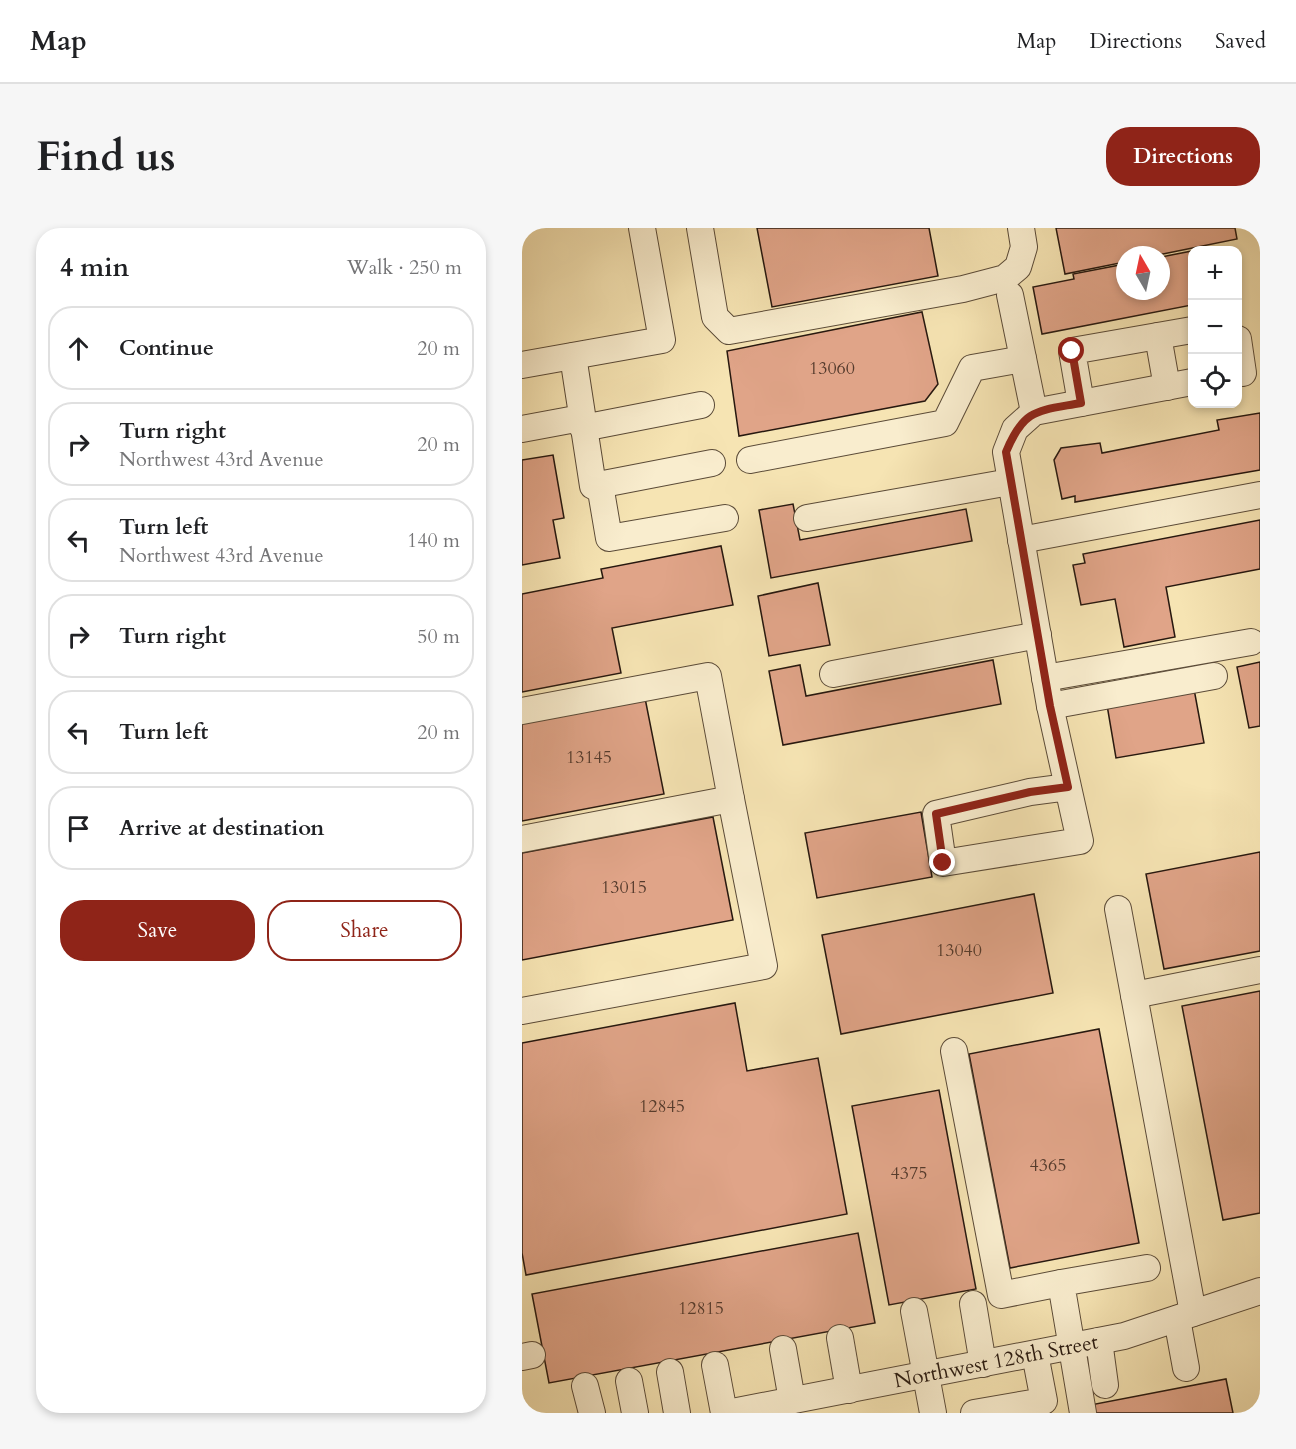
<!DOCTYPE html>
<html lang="en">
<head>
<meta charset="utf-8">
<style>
	body { margin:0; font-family:Cardo,serif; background:#f6f6f6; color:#202124 }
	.controls { position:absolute; right:18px; top:18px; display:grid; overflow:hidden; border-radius:12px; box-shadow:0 3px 9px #0003 }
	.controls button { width:54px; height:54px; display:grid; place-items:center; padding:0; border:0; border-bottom:2px solid #e0e0e0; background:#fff; color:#202124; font:30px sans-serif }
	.compass { position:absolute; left:594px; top:18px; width:54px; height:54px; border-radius:50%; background:#fff; box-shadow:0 3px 9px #0003; rotate:351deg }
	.stop { position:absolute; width:18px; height:18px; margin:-14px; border:4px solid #8f2418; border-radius:50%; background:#fff }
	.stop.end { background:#8f2418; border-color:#fff; box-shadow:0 2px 6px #0008 }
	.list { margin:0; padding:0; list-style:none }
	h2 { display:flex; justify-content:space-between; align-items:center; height:78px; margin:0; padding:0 24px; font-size:26px }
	h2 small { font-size:20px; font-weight:400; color:#757577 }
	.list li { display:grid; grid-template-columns:39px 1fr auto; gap:18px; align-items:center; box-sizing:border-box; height:84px; margin:0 12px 12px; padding:0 12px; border:2px solid #e0e0e0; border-radius:24px }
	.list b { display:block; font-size:22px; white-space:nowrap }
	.list p { margin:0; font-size:20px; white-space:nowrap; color:#757577 }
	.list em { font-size:20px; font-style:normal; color:#757577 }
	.actions { display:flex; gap:12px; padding:18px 24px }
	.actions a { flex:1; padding:14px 0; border:2px solid #8f2418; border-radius:24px; text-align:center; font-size:21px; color:#8f2418 }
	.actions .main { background:#8f2418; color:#fff }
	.icon { flex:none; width:33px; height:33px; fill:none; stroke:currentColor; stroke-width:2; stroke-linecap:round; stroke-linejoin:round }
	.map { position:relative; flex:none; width:738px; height:1185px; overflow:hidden; border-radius:24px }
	header { display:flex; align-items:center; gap:36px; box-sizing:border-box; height:84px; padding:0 30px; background:#fff; border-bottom:2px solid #e0e0e0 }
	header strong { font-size:28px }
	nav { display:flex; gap:33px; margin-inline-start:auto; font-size:21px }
	.intro { display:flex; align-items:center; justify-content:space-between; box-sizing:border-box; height:144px; padding:0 36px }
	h1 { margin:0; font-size:42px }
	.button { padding:15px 27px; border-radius:24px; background:#8f2418; color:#fff; font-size:21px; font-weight:700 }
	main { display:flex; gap:36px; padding:0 36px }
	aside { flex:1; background:#fff; border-radius:24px; box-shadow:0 3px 9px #0003 }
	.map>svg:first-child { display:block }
	.building { fill:#e0a488; stroke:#27180f; stroke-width:1.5 }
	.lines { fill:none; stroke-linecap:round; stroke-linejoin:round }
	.minor-casing { stroke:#5b4b38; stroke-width:28 }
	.minor { stroke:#f9edce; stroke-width:26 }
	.route { stroke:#8f2418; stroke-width:8 }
	.labels { text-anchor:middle; stroke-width:6; stroke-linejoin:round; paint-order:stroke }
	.number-label { font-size:18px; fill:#553b2d }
	.street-label { font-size:21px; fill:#27180f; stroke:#f9edce }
</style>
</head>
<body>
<header>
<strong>Map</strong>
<nav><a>Map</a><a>Directions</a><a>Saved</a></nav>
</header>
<div class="intro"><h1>Find us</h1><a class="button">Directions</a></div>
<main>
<aside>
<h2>4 min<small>Walk · 250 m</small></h2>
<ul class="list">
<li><svg class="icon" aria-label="ahead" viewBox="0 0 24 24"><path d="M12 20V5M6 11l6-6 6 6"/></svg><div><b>Continue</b></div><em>20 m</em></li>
<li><svg class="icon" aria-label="right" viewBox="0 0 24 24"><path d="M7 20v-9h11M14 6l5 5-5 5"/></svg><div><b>Turn right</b><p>Northwest 43rd Avenue</p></div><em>20 m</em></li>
<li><svg class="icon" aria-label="left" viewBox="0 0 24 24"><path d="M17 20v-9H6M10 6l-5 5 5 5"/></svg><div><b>Turn left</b><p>Northwest 43rd Avenue</p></div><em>140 m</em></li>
<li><svg class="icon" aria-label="right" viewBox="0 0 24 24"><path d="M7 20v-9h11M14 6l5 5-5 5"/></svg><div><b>Turn right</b></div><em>50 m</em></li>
<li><svg class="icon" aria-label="left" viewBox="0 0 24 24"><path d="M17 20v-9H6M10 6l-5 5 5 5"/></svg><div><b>Turn left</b></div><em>20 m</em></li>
<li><svg class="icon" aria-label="arrive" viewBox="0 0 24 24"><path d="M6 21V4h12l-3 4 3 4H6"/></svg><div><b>Arrive at destination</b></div></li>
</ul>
<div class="actions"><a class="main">Save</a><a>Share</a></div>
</aside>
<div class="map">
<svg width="738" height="1185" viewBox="0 0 738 1185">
	<rect width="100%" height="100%" fill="#f6e4b3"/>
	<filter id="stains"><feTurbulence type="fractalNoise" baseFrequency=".00333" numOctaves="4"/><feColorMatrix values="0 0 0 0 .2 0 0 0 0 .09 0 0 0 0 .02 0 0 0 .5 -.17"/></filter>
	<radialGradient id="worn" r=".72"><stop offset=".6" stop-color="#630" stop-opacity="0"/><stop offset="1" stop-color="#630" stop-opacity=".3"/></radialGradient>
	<g class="building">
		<path d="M235,0H407L416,48L250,79Z"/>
		<path d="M534,0H713L715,11L636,27H603V34L543,46Z"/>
		<path d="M670,23V77L520,106L511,59L552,51L551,46L603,36V63H639V29Z"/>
		<path d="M400,84L416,156L403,173L217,208L205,123Z"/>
		<path d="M738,185V242L553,274V268L540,271L532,232L539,220L578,215L580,225L697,202L695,192Z"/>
		<path d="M31,227L42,290L31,292L38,330L0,337V232Z"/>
		<path d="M271,276L278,312L444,281L450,313L249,350L237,282Z"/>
		<path d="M738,292V341L644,359L653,409L602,419L593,371L559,377L551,337L563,335L561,326Z"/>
		<path d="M199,318L211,377L90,400L99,445L0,464V366L81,350L79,341Z"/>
		<path d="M296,355L308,417L247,428L236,368Z"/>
		<path d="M471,432L479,476L261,517L247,443L278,437L284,468Z"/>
		<path d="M738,434V498L727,500L715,439Z"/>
		<path d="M672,461L682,515L594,530L585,477Z"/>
		<path d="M123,470L142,566L0,593V493Z"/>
		<path d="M399,584L410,649L295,670L283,605Z"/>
		<path d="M191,589L211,692L0,732V625Z"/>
		<path d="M738,624V723L642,741L624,646Z"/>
		<path d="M512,666L531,765L319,806L300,707Z"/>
		<path d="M738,763V985L701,992L660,778Z"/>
		<path d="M213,775L225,843L296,830L325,986L4,1047L0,1025V815Z"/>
		<path d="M577,801L617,1015L488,1040L447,826Z"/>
		<path d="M417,862L454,1061L367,1077L330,878Z"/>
		<path d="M336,1005L353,1095L27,1155L10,1066Z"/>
		<path d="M704,1151L711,1185H564L563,1178Z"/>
	</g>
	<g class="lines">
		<g class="minor-casing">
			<g id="minor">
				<path d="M178,0L193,89L207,103L441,61L483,50L496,39L502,19L499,0"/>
				<path d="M488,67L512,184"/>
				<path d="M636,108L645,159"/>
				<path d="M716,111L721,145"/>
				<path d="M51,128L71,258L190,235"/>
				<path d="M0,137L140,112L120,0"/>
				<path d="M559,175L550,123L670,102"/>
				<path d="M61,200L179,177"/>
				<path d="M0,201L59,190"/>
				<path d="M228,232L423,195L450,140L501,131"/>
				<path d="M78,257L87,310L203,290"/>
				<path d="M285,290L488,254"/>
				<path d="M499,312L738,267"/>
				<path d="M311,446L516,407"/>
				<path d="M523,450L729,414"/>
				<path d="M528,478L692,448"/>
				<path d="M0,483L186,448L209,571L0,611"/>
				<path d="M546,559L508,564L414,586L421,635L558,613L528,478L484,224L493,201L512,184L670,154"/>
				<path d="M596,681L671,1085"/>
				<path d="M612,767L738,742"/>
				<path d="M0,783L242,738L209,571"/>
				<path d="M432,823L479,1067L539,1055"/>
				<path d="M451,1076L461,1136"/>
				<path d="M392,1083L411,1185"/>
				<path d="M655,1091L664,1140"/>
				<path d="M318,1110L327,1162"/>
				<path d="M577,1113L583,1157"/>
				<path d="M261,1121L270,1172"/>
				<path d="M0,1129L10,1127"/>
				<path d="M193,1137L202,1185"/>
				<path d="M148,1144L155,1185"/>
				<path d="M107,1153L113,1185"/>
				<path d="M63,1158L70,1185"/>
				<path d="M205,1185L602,1108L738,1063"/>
				<path d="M452,1185L522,1173L513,1126"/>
				<path d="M561,1185L539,1055L625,1040"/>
			</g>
		</g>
		<use href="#minor" class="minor"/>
	</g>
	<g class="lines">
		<path class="route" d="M421,635L414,586L508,564L546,559L528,478L484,224C502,180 516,183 559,175L550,123"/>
	</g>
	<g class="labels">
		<g class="number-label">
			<text x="310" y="146">13060</text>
			<text x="67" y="535">13145</text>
			<text x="102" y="665">13015</text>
			<text x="437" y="728">13040</text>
			<text x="140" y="884">12845</text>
			<text x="526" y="943">4365</text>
			<text x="387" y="951">4375</text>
			<text x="179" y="1086">12815</text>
		</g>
		<g class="street-label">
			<text transform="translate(474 1133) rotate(-11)" y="7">Northwest 128th Street</text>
		</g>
	</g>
	<rect width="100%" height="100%" filter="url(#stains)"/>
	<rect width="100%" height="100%" fill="url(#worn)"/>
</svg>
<div class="controls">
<button>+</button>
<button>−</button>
<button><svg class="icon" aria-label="locate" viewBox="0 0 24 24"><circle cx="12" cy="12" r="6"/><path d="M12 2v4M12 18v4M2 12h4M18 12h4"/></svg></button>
</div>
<svg class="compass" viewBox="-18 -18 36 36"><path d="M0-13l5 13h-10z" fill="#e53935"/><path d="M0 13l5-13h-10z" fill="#757577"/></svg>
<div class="stop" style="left:550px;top:123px"></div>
<div class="stop end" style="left:421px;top:635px"></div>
</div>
</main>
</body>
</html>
